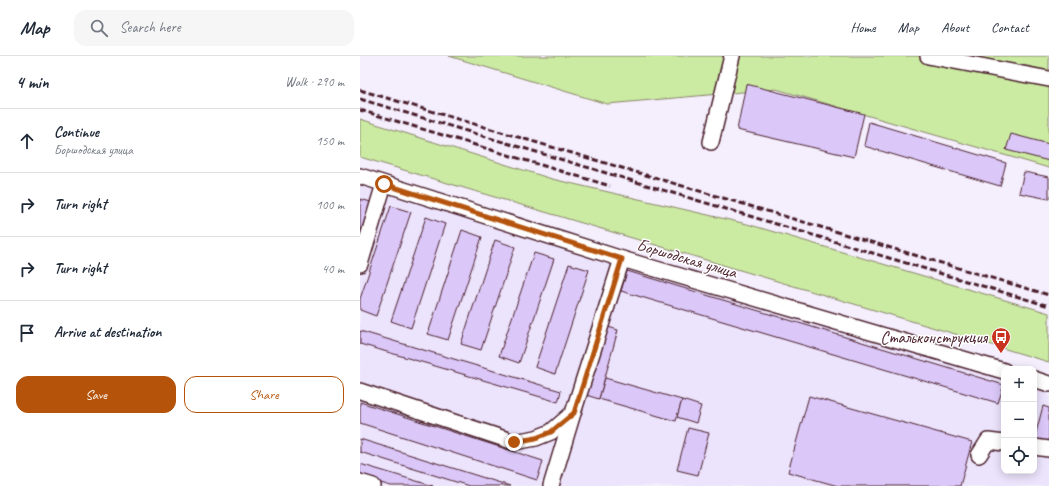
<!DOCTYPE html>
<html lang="en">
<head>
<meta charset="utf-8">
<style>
	body { margin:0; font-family:Caveat,sans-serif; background:#f6f6f7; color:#1f2937 }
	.controls { position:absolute; right:12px; bottom:12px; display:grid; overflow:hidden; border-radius:8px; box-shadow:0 2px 10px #0003 }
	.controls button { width:36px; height:36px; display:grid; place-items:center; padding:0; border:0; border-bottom:1px solid #e0e1e3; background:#fff; color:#1f2937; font:20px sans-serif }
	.stop { position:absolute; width:12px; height:12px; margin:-9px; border:3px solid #b45309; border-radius:50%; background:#fff }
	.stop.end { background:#b45309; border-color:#fff; box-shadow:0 1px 4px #0008 }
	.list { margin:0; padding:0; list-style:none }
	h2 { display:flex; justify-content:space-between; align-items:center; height:52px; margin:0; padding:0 16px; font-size:17px }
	h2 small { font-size:13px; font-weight:400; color:#747a83 }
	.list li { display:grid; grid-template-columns:26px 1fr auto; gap:12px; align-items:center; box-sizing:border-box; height:64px; padding:0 16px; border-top:1px solid #e0e1e3 }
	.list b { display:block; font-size:15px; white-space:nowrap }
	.list p { margin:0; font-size:13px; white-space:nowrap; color:#747a83 }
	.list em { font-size:13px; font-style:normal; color:#747a83 }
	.actions { display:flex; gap:8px; padding:12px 16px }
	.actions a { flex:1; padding:9px 0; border:1px solid #b45309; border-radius:12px; text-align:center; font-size:14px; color:#b45309 }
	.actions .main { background:#b45309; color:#fff }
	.icon { flex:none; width:22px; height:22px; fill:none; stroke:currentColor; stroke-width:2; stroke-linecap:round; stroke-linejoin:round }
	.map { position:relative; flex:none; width:689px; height:430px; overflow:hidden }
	header { display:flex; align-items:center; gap:24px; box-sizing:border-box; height:56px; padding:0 20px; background:#fff; border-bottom:1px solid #e0e1e3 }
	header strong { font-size:19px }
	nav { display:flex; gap:22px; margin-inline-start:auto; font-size:14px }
	.search { width:280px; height:36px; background:#f6f6f7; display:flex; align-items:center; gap:10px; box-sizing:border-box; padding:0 14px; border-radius:12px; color:#747a83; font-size:15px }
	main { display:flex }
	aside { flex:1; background:#fff }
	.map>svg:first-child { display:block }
	.built { fill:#ece3fc }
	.green { fill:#cbeba3; stroke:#8a8567 }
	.building { fill:#dbc8f9; stroke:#4a1f2b }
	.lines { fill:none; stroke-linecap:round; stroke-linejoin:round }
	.minor-casing { stroke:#4a1f2b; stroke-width:18 }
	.minor { stroke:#fff; stroke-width:15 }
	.rail { stroke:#4a1f2b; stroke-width:3; stroke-dasharray:6 3; stroke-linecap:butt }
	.route { stroke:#b45309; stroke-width:5 }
	.labels { text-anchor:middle; stroke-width:3; stroke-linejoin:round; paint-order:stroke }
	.street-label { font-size:17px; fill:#4a1f2b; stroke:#fff }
	.poi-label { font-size:17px; fill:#4a1f2b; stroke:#fff; text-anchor:end }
</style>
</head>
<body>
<header>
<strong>Map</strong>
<div class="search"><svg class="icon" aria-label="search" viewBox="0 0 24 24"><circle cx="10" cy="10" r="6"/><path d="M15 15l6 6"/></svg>Search here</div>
<nav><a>Home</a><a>Map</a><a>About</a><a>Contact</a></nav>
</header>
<main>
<aside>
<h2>4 min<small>Walk · 290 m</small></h2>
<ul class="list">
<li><svg class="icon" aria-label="ahead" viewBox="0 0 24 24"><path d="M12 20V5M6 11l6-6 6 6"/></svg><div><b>Continue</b><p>Боршодская улица</p></div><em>150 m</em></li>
<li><svg class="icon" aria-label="right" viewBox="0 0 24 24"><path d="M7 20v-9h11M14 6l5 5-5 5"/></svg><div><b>Turn right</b></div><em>100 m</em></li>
<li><svg class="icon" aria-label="right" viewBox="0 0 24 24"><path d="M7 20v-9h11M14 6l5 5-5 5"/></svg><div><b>Turn right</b></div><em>40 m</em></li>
<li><svg class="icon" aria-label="arrive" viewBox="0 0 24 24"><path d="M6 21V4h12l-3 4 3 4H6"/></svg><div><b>Arrive at destination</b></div></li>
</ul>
<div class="actions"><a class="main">Save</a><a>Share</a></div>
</aside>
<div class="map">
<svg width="689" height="430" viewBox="0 0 689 430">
	<rect width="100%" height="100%" fill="#f4eefd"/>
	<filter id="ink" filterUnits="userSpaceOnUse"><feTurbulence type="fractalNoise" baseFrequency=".025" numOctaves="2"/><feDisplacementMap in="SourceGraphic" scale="8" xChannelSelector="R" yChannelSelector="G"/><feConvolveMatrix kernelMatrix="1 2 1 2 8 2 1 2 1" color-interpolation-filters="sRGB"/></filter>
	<g filter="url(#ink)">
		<path class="built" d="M0,123L644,322V415H674V331L689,336V430H0Z"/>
		<g class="green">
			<path d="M89,0H689V112L416,33L247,48Z"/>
			<path d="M0,63L192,123L387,168L689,257V306L0,101Z"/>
		</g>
		<g class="building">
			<path d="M386,28L504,58L494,101L377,74Z"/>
			<path d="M509,66L646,107L640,130L504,90Z"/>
			<path d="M651,78L689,88V105L646,94Z"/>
			<path d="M664,116L689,121V143L659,137Z"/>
			<path d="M0,143L11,146L0,179Z"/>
			<path d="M31,150L51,156L16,260L0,254V243Z"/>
			<path d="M66,161L85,168L51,272L31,265Z"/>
			<path d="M102,174L122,181L88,284L68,278Z"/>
			<path d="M135,184L155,191L121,294L101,288Z"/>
			<path d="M174,197L194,203L159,307L139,300Z"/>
			<path d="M209,208L229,214L195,318L175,311Z"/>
			<path d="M267,215L644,329L638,347L261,235Z"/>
			<path d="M245,270L258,274L239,343L226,339Z"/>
			<path d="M0,275L201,335L198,346L0,288Z"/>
			<path d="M245,322L322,344L316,365L239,343Z"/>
			<path d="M449,340L612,386L600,430H478L428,416Z"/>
			<path d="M322,344L341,350L336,367L317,361Z"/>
			<path d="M0,346L183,405L177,424L0,367Z"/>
			<path d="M683,350L689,352V388L674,384Z"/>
			<path d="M328,372L349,377L338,419L317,414Z"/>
			<path d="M0,383L150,430H109L0,396Z"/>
			<path d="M0,408L73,430H31L0,421Z"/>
		</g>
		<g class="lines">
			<g class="minor-casing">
				<g id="minor">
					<path d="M568,0L689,23"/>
					<path d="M351,86L372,0"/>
					<path d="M0,120L262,203L644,315"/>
					<path d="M0,208L24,128"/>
					<path d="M674,323L689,328"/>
					<path d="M0,335L154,386L176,382L191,376L213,357L262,203"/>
					<path d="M674,391L689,393"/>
					<path d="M619,399L628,385L644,387"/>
					<path d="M0,426L13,430"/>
					<path d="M191,430L213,357"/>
				</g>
			</g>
			<use href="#minor" class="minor"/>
			<g class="rail">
				<path d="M0,34L689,239"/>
				<path d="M0,43L689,250"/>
				<path d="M0,54L250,130"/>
			</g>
		</g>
	</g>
	<g class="lines" filter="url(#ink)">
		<path class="route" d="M24,128L262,203L214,357L191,376L176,382L154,386"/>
	</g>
	<defs>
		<g id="bus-pin" transform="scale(1)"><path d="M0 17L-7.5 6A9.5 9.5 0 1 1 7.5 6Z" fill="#c8321e" stroke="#fff"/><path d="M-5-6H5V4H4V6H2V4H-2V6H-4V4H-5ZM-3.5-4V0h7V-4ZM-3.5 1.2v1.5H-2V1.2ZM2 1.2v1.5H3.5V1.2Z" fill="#fff"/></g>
	</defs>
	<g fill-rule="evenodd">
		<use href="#bus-pin" x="641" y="281"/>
	</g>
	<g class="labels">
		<g class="street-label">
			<text transform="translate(327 202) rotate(16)" y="6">Боршодская улица</text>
		</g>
		<g class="poi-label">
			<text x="627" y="287">Стальконструкция</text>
		</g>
	</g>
</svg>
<div class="controls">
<button>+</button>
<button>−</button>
<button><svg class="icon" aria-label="locate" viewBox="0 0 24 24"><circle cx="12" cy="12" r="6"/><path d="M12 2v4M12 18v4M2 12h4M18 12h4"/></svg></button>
</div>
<div class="stop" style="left:24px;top:128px"></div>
<div class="stop end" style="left:154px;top:386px"></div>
</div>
</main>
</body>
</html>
